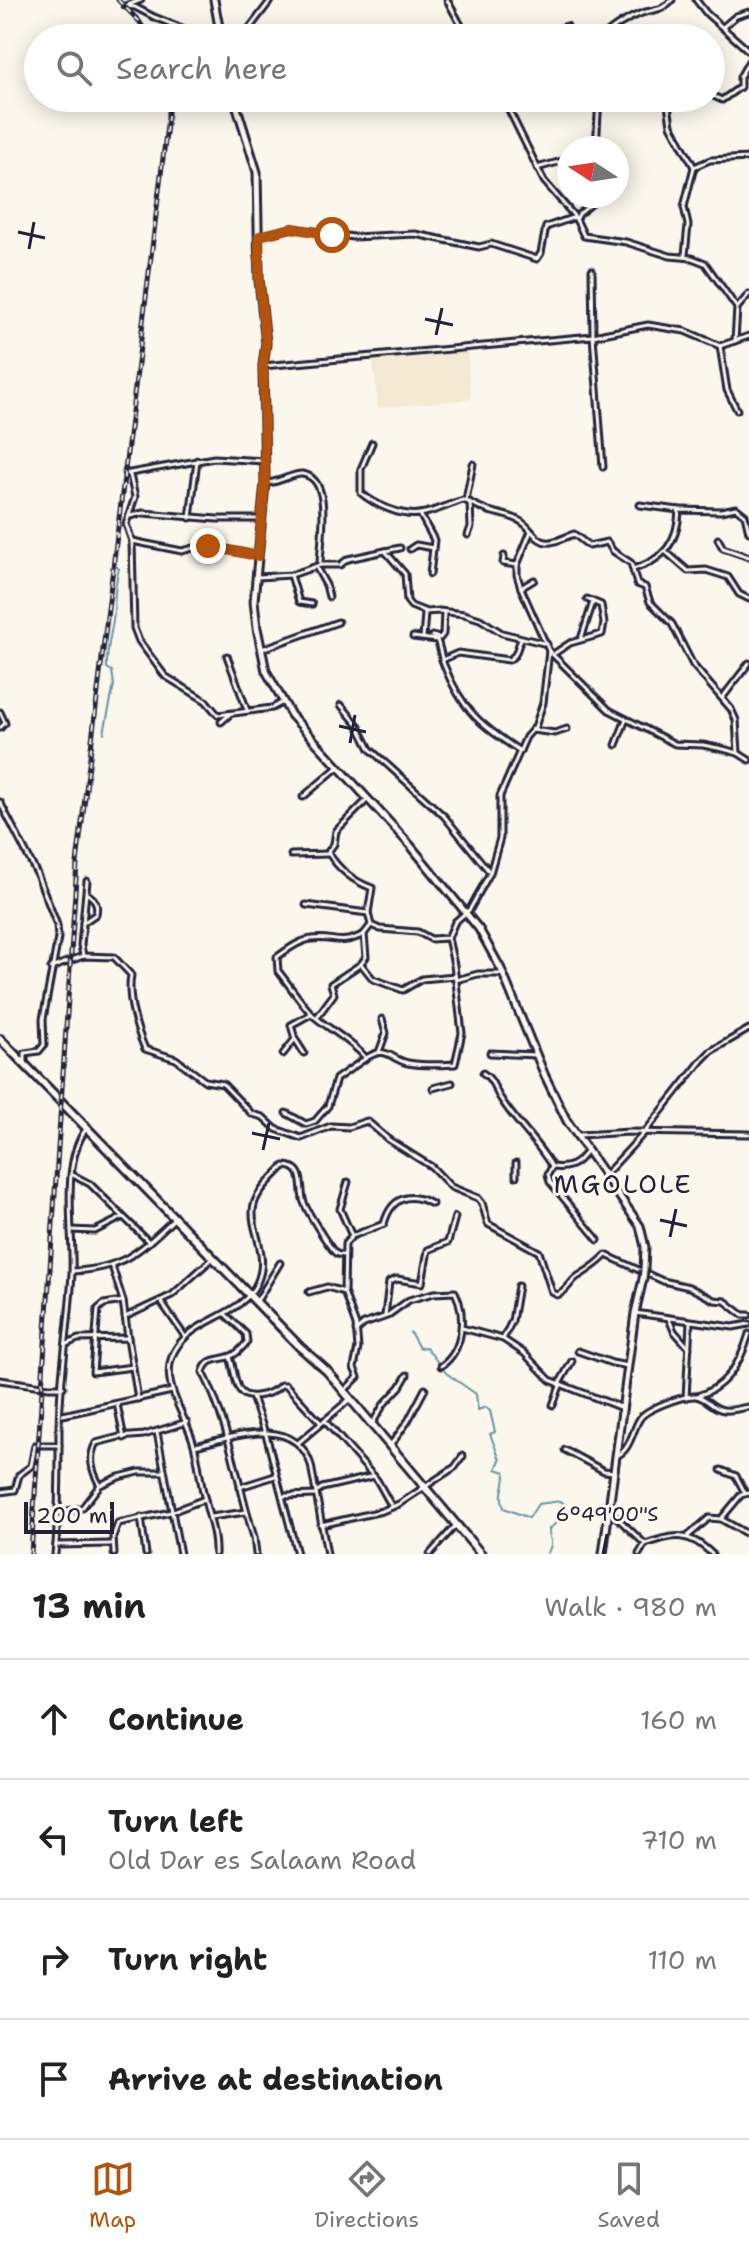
<!DOCTYPE html>
<html lang="en">
<head>
<meta charset="utf-8">
<style>
	body { margin:0; font-family:"Shantell Sans",sans-serif; background:#f6f6f6; color:#222 }
	.compass { position:absolute; left:557px; top:136px; width:72px; height:72px; border-radius:50%; background:#fff; box-shadow:0 4px 20px #0003; rotate:282deg }
	.scale { position:absolute; left:24px; bottom:20px; width:90px; box-sizing:border-box; padding-left:8px; border:4px solid #22223b; border-top:0; font-size:22px; line-height:28px; white-space:nowrap; color:#22223b; -webkit-text-stroke:6px #fbf7ec; paint-order:stroke }
	.stop { position:absolute; width:24px; height:24px; margin:-18px; border:6px solid #b45309; border-radius:50%; background:#fff }
	.stop.end { background:#b45309; border-color:#fff; box-shadow:0 2px 8px #0008 }
	.list { margin:0; padding:0; list-style:none }
	h2 { display:flex; justify-content:space-between; align-items:center; height:104px; margin:0; padding:0 32px; font-size:34px }
	h2 small { font-size:26px; font-weight:400; color:#767676 }
	.list li { display:grid; grid-template-columns:52px 1fr auto; gap:24px; align-items:center; box-sizing:border-box; height:120px; padding:0 32px; border-top:2px solid #e0e0e0 }
	.list b { display:block; font-size:30px; white-space:nowrap }
	.list p { margin:0; font-size:26px; white-space:nowrap; color:#767676 }
	.list em { font-size:26px; font-style:normal; color:#767676 }
	.icon { flex:none; width:44px; height:44px; fill:none; stroke:currentColor; stroke-width:2; stroke-linecap:round; stroke-linejoin:round }
	.map { position:relative; flex:none; width:749px; height:1554px; overflow:hidden }
	.search { position:absolute; background:#fff; box-shadow:0 4px 20px #0003; left:24px; right:24px; top:24px; height:88px; display:flex; align-items:center; gap:20px; box-sizing:border-box; padding:0 28px; border-radius:44px; color:#767676; font-size:30px }
	.sheet { height:584px; background:#fff }
	nav { display:flex; justify-content:space-around; align-items:center; box-sizing:border-box; height:112px; border-top:2px solid #e0e0e0; background:#fff; font-size:22px; color:#767676 }
	nav a { display:grid; justify-items:center; gap:4px }
	nav .on { color:#b45309 }
	.map>svg:first-child { display:block }
	.built { fill:#f4e9d3 }
	.lines { fill:none; stroke-linecap:round; stroke-linejoin:round }
	.stream { stroke:#6494a5; stroke-width:2 }
	.minor-casing { stroke:#22223b; stroke-width:9 }
	.tertiary-casing { stroke:#22223b; stroke-width:11 }
	.secondary-casing { stroke:#22223b; stroke-width:12 }
	.minor { stroke:#fbf7ec; stroke-width:3 }
	.tertiary { stroke:#fbf7ec; stroke-width:5 }
	.secondary { stroke:#fbf7ec; stroke-width:6 }
	.rail-casing { stroke:#22223b; stroke-width:5 }
	.rail { stroke:#fbf7ec; stroke-width:2; stroke-dasharray:6; stroke-linecap:butt }
	.tertiary-bridge-casing { stroke:#22223b; stroke-width:11; stroke-linecap:butt }
	.tertiary-bridge { stroke:#fbf7ec; stroke-width:5 }
	.route { stroke:#b45309; stroke-width:10 }
	.ticks { fill:none; stroke:#22223b; stroke-width:3 }
	.labels { text-anchor:middle; stroke-width:6; stroke-linejoin:round; paint-order:stroke }
	.quarter-label { font-size:26px; letter-spacing:2px; fill:#22223b; stroke:#fbf7ec }
	.ticks-label { font-size:20px; text-anchor:middle; fill:#22223b; stroke:#fbf7ec; stroke-width:6; stroke-linejoin:round; paint-order:stroke }
</style>
</head>
<body>
<div class="map">
<svg width="749" height="1554" viewBox="0 0 749 1554">
	<rect width="100%" height="100%" fill="#fbf7ec"/>
	<filter id="ink" filterUnits="userSpaceOnUse"><feTurbulence type="fractalNoise" baseFrequency=".0125" numOctaves="2"/><feDisplacementMap in="SourceGraphic" scale="16" xChannelSelector="R" yChannelSelector="G"/><feConvolveMatrix kernelMatrix="1 2 1 2 8 2 1 2 1" color-interpolation-filters="sRGB"/></filter>
	<g filter="url(#ink)">
		<path class="built" d="M467,351L471,399L378,408L373,360Z"/>
		<g class="lines">
			<g class="stream">
				<path d="M104,733L114,685L112,671L107,668C106,648 112,632 114,613C115,598 114,584 119,569L115,565"/>
				<path d="M410,1332L419,1348L426,1347L446,1373L476,1394L478,1410L486,1407L490,1411L495,1432L490,1434L500,1460L496,1469L505,1472C506,1488 498,1491 504,1508L529,1518L538,1504L561,1501L565,1505L561,1519L549,1529C549,1542 555,1540 547,1554"/>
			</g>
			<g class="minor-casing">
				<g id="minor">
					<path d="M141,0L125,6L135,7L154,17L207,38"/>
					<path d="M447,0L468,38"/>
					<path d="M696,0L707,14L749,51"/>
					<path d="M723,27L736,16L749,12"/>
					<path d="M242,38L271,0"/>
					<path d="M528,38L567,26"/>
					<path d="M602,38C612,28 628,18 642,13C655,9 662,11 672,0"/>
					<path d="M711,95L722,100L740,87V77L749,61"/>
					<path d="M503,98L544,181L575,217L584,236L626,242L670,256L692,258L705,263L737,308L735,341"/>
					<path d="M674,98L668,105L671,125L694,167L684,207L688,225L685,255"/>
					<path d="M596,148L599,98"/>
					<path d="M694,167L710,160L749,158"/>
					<path d="M537,168L569,159"/>
					<path d="M576,220L579,214L601,196"/>
					<path d="M259,236L292,228L353,237L415,234L479,247L491,244L537,259L541,253L546,227L575,217"/>
					<path d="M592,270L593,336L603,467"/>
					<path d="M737,308L749,294"/>
					<path d="M720,346L727,390L737,410"/>
					<path d="M263,366L593,336L648,325L685,331L720,346L749,336"/>
					<path d="M126,472L130,475L135,497L126,524L132,541L134,628L139,641L165,676L206,701L218,715L272,708L283,702"/>
					<path d="M130,473L214,458L264,461"/>
					<path d="M266,483C278,483 294,473 302,474C334,478 320,541 320,565"/>
					<path d="M466,500L473,464"/>
					<path d="M640,505L679,510"/>
					<path d="M420,514L434,540L430,574"/>
					<path d="M130,516L143,513L217,519H261"/>
					<path d="M190,518L197,460"/>
					<path d="M532,532C546,550 556,540 574,534L589,546L607,542L613,551L631,563L637,584L645,587L650,602L672,624L693,665L731,709L736,720L738,753"/>
					<path d="M468,535L471,527L470,502"/>
					<path d="M718,539L723,548L749,557"/>
					<path d="M132,541L182,551L205,545L258,556"/>
					<path d="M410,549L416,545L433,548"/>
					<path d="M385,551L400,548"/>
					<path d="M665,551L688,571L706,570L728,577L739,594L749,599"/>
					<path d="M504,556L503,563L517,565"/>
					<path d="M316,567L326,585L329,597"/>
					<path d="M633,569C664,560 678,542 679,510L721,511L736,508L745,515L749,532"/>
					<path d="M291,575L299,602L312,604"/>
					<path d="M258,577L291,575L320,565H340L348,559L385,551L405,574L407,601L411,606L426,612L439,611L464,614L480,619L502,633L547,644"/>
					<path d="M521,588L534,580"/>
					<path d="M432,636L440,638L443,634L444,612"/>
					<path d="M413,637L437,640C440,648 441,657 444,665C462,710 480,725 520,751"/>
					<path d="M423,638L425,614"/>
					<path d="M581,639L593,602"/>
					<path d="M262,649L338,622"/>
					<path d="M549,651L609,710L675,744L703,745L723,749L738,753L749,760"/>
					<path d="M555,653L570,643L602,634L604,623L601,605L587,599"/>
					<path d="M227,656L247,710"/>
					<path d="M442,660L458,653L509,660L515,655L521,639"/>
					<path d="M723,697L749,663"/>
					<path d="M341,705L358,725L370,749L444,816L488,870"/>
					<path d="M0,712L5,723L0,728"/>
					<path d="M221,722L229,715"/>
					<path d="M532,730L555,733L567,729"/>
					<path d="M616,745L626,719"/>
					<path d="M303,797L338,767"/>
					<path d="M367,800L336,831L334,844L328,852C338,869 353,881 372,888L368,913"/>
					<path d="M0,802L37,874L57,925L58,938L43,1019L44,1045L39,1051L25,1053V1064"/>
					<path d="M291,855L328,854"/>
					<path d="M306,905L368,913L371,925L380,929L418,932L431,939L448,938"/>
					<path d="M83,923L96,914C98,905 96,899 87,894"/>
					<path d="M364,934C339,947 335,936 312,939C300,940 287,950 277,957L278,971C289,984 304,1008 315,1017C332,1031 351,1041 366,1058C388,1045 389,1059 408,1063C423,1066 440,1065 455,1064L462,1033L454,965L448,938L455,922L470,909L490,873L500,838V796L526,737L535,727L543,703L549,651L521,588L517,575V565L531,531C520,516 505,516 489,511C480,508 472,503 463,500C450,504 434,512 420,514C401,517 374,504 361,493V469L372,443"/>
					<path d="M83,956L81,945L87,881"/>
					<path d="M361,964L373,979L403,990L422,979L455,976"/>
					<path d="M51,968L83,956L114,957L131,975C127,998 136,1028 145,1049L176,1059L205,1081L223,1084L252,1114L263,1117L276,1129L301,1138L331,1126L349,1127L367,1121L389,1140L432,1167L451,1187L478,1198L482,1203L488,1224L539,1252L552,1292L557,1295C567,1292 569,1283 577,1277C588,1270 597,1265 606,1255L663,1281L689,1287L714,1300L725,1301L743,1315H749"/>
					<path d="M456,980L478,974H503"/>
					<path d="M317,1017L334,994L331,984L361,964L366,957L364,934L371,925"/>
					<path d="M295,1039L304,1053"/>
					<path d="M379,1052L386,1033L382,1019"/>
					<path d="M490,1053L537,1055"/>
					<path d="M283,1054L295,1039L291,1025L311,1014"/>
					<path d="M483,1073C493,1079 494,1089 501,1099C516,1123 537,1141 552,1167L548,1174L550,1182L598,1240"/>
					<path d="M433,1088L452,1083"/>
					<path d="M286,1113L306,1124L315,1121L328,1106L336,1079L366,1058"/>
					<path d="M579,1135L630,1132L749,1134"/>
					<path d="M516,1163V1176"/>
					<path d="M552,1167C568,1169 578,1165 586,1151"/>
					<path d="M73,1175L90,1184L149,1242"/>
					<path d="M605,1175L645,1132L702,1060L711,1051L749,1029"/>
					<path d="M348,1182L340,1209L352,1236"/>
					<path d="M71,1230L95,1231L123,1217"/>
					<path d="M112,1266L123,1301L128,1338"/>
					<path d="M73,1271C122,1269 139,1252 173,1220"/>
					<path d="M309,1292L327,1287L344,1292"/>
					<path d="M123,1301L104,1304L98,1309L93,1372L133,1367"/>
					<path d="M257,1301L280,1263"/>
					<path d="M161,1302L184,1335"/>
					<path d="M635,1313L733,1327L749,1324"/>
					<path d="M225,1314L246,1334L247,1342C243,1347 237,1354 231,1356C219,1361 208,1356 203,1372C229,1423 237,1482 254,1537L256,1554"/>
					<path d="M385,1316L389,1282L397,1279L422,1283L428,1250L448,1242L455,1217"/>
					<path d="M125,1317L172,1295L214,1257"/>
					<path d="M669,1319L674,1331L689,1348"/>
					<path d="M462,1328L503,1339L524,1353L550,1380L622,1408"/>
					<path d="M356,1331L364,1324L387,1316L409,1300L434,1293L455,1292C466,1314 464,1351 441,1366"/>
					<path d="M503,1339L512,1321L518,1286"/>
					<path d="M67,1344L78,1339L128,1338L138,1399"/>
					<path d="M578,1351L612,1363L628,1366"/>
					<path d="M230,1357C236,1372 233,1400 256,1396C266,1395 274,1392 281,1385H286L321,1423"/>
					<path d="M0,1380L49,1387H63"/>
					<path d="M559,1384L572,1361"/>
					<path d="M344,1391L358,1377L354,1368L358,1348L356,1325L344,1292L345,1244L352,1236L384,1224C391,1198 408,1191 432,1204"/>
					<path d="M697,1396C726,1388 741,1362 749,1334"/>
					<path d="M252,1397L267,1438L297,1554"/>
					<path d="M686,1398L690,1322"/>
					<path d="M117,1404L124,1438"/>
					<path d="M553,1405L560,1386"/>
					<path d="M63,1415L172,1391"/>
					<path d="M324,1420L377,1480L392,1507"/>
					<path d="M372,1424L384,1404L400,1387L407,1375"/>
					<path d="M157,1432L180,1554"/>
					<path d="M298,1443L350,1399"/>
					<path d="M195,1446C232,1437 295,1414 311,1465L327,1554"/>
					<path d="M390,1446L408,1421L425,1389"/>
					<path d="M565,1450L604,1471L614,1472"/>
					<path d="M616,1456C630,1451 632,1432 639,1420C644,1409 684,1395 696,1396C708,1398 712,1409 724,1410C732,1411 740,1408 749,1407"/>
					<path d="M721,1470L736,1476L745,1493"/>
					<path d="M100,1485C92,1472 88,1457 96,1443L119,1437L144,1435L187,1422"/>
					<path d="M240,1487L275,1476"/>
					<path d="M0,1492L15,1490L19,1475L31,1466L35,1445H59"/>
					<path d="M316,1492L322,1488L374,1476"/>
					<path d="M284,1496L316,1495"/>
					<path d="M609,1510L645,1544C674,1535 688,1530 712,1554"/>
					<path d="M59,1513L82,1508L100,1485L119,1477L139,1472H164"/>
					<path d="M141,1517L146,1554"/>
					<path d="M211,1517L246,1512"/>
					<path d="M721,1519L749,1535"/>
					<path d="M321,1525L382,1511L399,1504L455,1467L463,1456"/>
					<path d="M688,1536L709,1518L721,1519L741,1495L749,1493"/>
					<path d="M56,1545L112,1544"/>
					<path d="M55,1554C59,1517 59,1481 59,1444C58,1387 69,1330 72,1273C74,1231 60,1165 86,1129"/>
					<path d="M114,1554L113,1537L118,1523L171,1512L205,1499"/>
					<path d="M215,1554C216,1535 209,1518 205,1500C200,1482 199,1463 194,1445C187,1416 158,1383 174,1352C191,1318 241,1318 257,1283C271,1253 248,1228 254,1205C257,1191 274,1177 284,1166C305,1166 300,1185 303,1199C304,1207 331,1251 337,1254C339,1255 341,1255 344,1255"/>
					<path d="M430,1554L456,1525"/>
					<path d="M639,1554L645,1544"/>
				</g>
			</g>
			<g class="tertiary-casing">
				<g id="tertiary">
					<path d="M214,0L221,38"/>
					<path d="M234,98L257,172L259,280L266,343L263,366L265,483L254,601L257,628L266,671L291,715L410,845L479,929L501,969L545,1076L567,1121L640,1226L645,1247L644,1270"/>
					<path d="M603,1554L635,1313L643,1279"/>
				</g>
			</g>
			<g class="secondary-casing">
				<path id="secondary" d="M0,1039L300,1347L327,1371L481,1554"/>
			</g>
			<use href="#minor" class="minor"/>
			<use href="#tertiary" class="tertiary"/>
			<use href="#secondary" class="secondary"/>
			<g class="rail-casing">
				<g id="rail">
					<path d="M118,0L139,21L150,38"/>
					<path d="M31,1554L77,863L168,117V98"/>
				</g>
			</g>
			<use href="#rail" class="rail"/>
			<g class="tertiary-bridge-casing">
				<path id="tertiary-bridge" d="M643,1279L644,1270"/>
			</g>
			<use href="#tertiary-bridge" class="tertiary-bridge"/>
		</g>
	</g>
	<g class="lines" filter="url(#ink)">
		<path class="route" d="M208,546L258,556L265,483L263,366L266,343L259,280V236L292,228L332,235"/>
	</g>
	<path class="ticks" d="M18,232L45,238M29,249L34,222M425,319L453,325M436,335L442,308M339,726L366,732M350,743L355,715M252,1133L280,1139M263,1150L269,1123M660,1220L687,1226M670,1237L676,1209M603,1554L607,1534"/>
	<g class="labels">
		<g class="quarter-label">
			<text x="623" y="1193">MGOLOLE</text>
		</g>
	</g>
	<g class="ticks-label">
		<text x="607" y="1521">6°49'00"S</text>
	</g>
</svg>
<svg class="compass" viewBox="-18 -18 36 36"><path d="M0-13l5 13h-10z" fill="#e53935"/><path d="M0 13l5-13h-10z" fill="#767676"/></svg>
<div class="scale">200 m</div>
<div class="stop" style="left:332px;top:235px"></div>
<div class="stop end" style="left:208px;top:546px"></div>
<div class="search"><svg class="icon" aria-label="search" viewBox="0 0 24 24"><circle cx="10" cy="10" r="6"/><path d="M15 15l6 6"/></svg>Search here</div>
</div>
<section class="sheet">
<h2>13 min<small>Walk · 980 m</small></h2>
<ul class="list">
<li><svg class="icon" aria-label="ahead" viewBox="0 0 24 24"><path d="M12 20V5M6 11l6-6 6 6"/></svg><div><b>Continue</b></div><em>160 m</em></li>
<li><svg class="icon" aria-label="left" viewBox="0 0 24 24"><path d="M17 20v-9H6M10 6l-5 5 5 5"/></svg><div><b>Turn left</b><p>Old Dar es Salaam Road</p></div><em>710 m</em></li>
<li><svg class="icon" aria-label="right" viewBox="0 0 24 24"><path d="M7 20v-9h11M14 6l5 5-5 5"/></svg><div><b>Turn right</b></div><em>110 m</em></li>
<li><svg class="icon" aria-label="arrive" viewBox="0 0 24 24"><path d="M6 21V4h12l-3 4 3 4H6"/></svg><div><b>Arrive at destination</b></div></li>
</ul>
</section>
<nav>
<a class="on"><svg class="icon" aria-label="map" viewBox="0 0 24 24"><path d="M3 6l6-2 6 2 6-2v14l-6 2-6-2-6 2zM9 4v14M15 6v14"/></svg>Map</a>
<a><svg class="icon" aria-label="directions" viewBox="0 0 24 24"><path d="M12 3l9 9-9 9-9-9zM9 14v-3h6M13 9l2 2-2 2"/></svg>Directions</a>
<a><svg class="icon" aria-label="saved" viewBox="0 0 24 24"><path d="M7 4h10v16l-5-4-5 4z"/></svg>Saved</a>
</nav>
</body>
</html>
